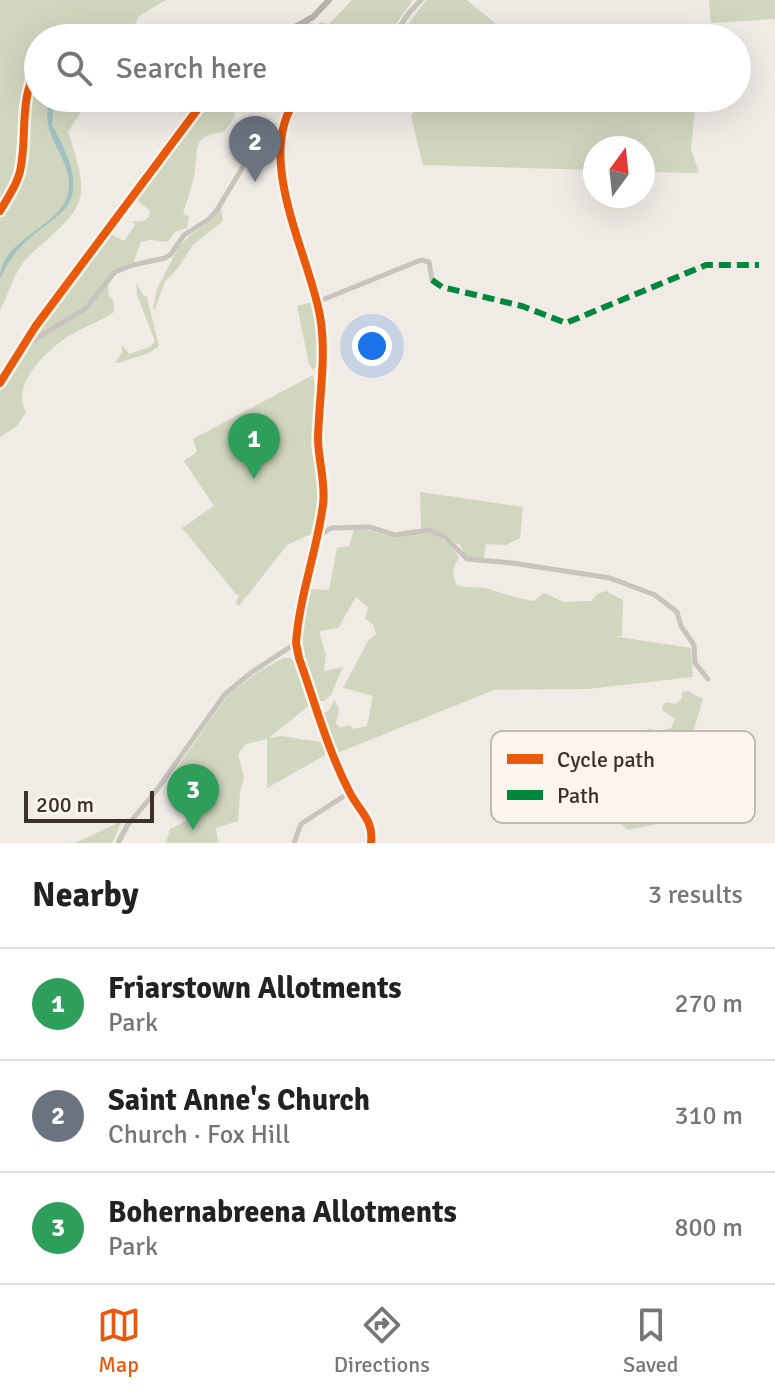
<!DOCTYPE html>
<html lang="en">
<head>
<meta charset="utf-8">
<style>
	body { margin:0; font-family:Signika,sans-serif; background:#f2f2f2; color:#222 }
	.compass { position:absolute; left:583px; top:136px; width:72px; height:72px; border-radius:50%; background:#fff; box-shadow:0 8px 32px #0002; rotate:15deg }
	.scale { position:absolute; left:24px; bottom:20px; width:130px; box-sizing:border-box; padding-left:8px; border:4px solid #3b302b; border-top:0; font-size:22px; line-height:28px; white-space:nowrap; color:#3b302b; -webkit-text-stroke:6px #fbf5ee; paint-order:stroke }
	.you { position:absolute; left:372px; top:346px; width:28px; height:28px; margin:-20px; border:6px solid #fff; border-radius:50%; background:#1a73e8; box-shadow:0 0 0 12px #1a73e833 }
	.badge { display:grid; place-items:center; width:52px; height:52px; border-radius:50%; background:#ea580c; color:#fff; font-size:26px; font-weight:700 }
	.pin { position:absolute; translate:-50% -66px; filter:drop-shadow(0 2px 4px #0008) }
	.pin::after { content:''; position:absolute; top:42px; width:28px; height:24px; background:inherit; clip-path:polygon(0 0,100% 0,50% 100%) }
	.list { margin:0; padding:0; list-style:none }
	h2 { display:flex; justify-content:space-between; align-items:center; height:104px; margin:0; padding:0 32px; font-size:34px }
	h2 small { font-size:26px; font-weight:400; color:#767676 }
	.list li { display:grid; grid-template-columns:52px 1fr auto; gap:24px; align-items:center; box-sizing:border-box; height:112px; padding:0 32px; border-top:2px solid #e0e0e0 }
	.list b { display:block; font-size:30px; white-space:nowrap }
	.list p { margin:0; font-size:26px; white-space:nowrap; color:#767676 }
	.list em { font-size:26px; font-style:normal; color:#767676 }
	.icon { flex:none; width:44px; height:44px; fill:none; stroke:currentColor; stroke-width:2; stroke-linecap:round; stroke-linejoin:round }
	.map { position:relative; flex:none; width:775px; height:843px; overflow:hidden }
	.search { position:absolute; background:#fff; box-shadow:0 8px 32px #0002; left:24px; right:24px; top:24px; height:88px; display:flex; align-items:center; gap:20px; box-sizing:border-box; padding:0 28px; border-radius:44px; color:#767676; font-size:30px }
	.sheet { height:440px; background:#fff }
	nav { display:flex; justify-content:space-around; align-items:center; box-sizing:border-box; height:112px; border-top:2px solid #e0e0e0; background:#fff; font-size:22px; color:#767676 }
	nav a { display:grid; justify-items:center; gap:4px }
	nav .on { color:#ea580c }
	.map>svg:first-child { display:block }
	.green { fill:#d1d6bf }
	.water { fill:#a1c2c1 }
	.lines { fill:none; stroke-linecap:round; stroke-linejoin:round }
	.minor { stroke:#c9c3be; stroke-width:5 }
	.major { stroke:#b8b1ad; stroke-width:6 }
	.quiet { stroke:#00873e; stroke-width:6; stroke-dasharray:12 6; stroke-linecap:butt }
	.cycleway-casing { stroke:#fbf5ee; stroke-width:13 }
	.cycleway { stroke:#e8590c; stroke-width:8 }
	.key { fill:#fbf5ee; stroke:#c1bab4; stroke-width:2 }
	.key-label { font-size:22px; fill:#3b302b }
</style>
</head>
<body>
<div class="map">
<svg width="775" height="843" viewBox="0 0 775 843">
	<rect width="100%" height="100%" fill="#f0ebe5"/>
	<g class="green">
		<path d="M0,0H166L139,16L129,38H38V98H90L68,132C91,201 87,205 33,252C15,267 10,291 0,311Z"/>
		<path d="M352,0H413L386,38H282L309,23L315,24L316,28L321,22L329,24Z"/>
		<path d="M426,0H467L513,38H398Z"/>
		<path d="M709,0H775V19L711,23Z"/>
		<path d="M210,98H237V100L234,118L224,132C193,136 198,145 195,171C193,185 187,200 183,214L189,216L187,228L175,232L167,242L150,240L141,242L134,261L116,271L107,280L109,296L114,302V312C98,323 80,328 64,339C44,354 11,384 26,412L17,426L0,437V391L24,350L111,234L124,241L135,225L132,221C141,222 147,222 151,212L137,200Z"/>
		<path d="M427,98H696L691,149L699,173L643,172V148H595V170L423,165L411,116Z"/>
		<path d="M221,209L223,221L193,245L178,268L165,281L155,309L153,308L157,289L178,248L189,236L212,220Z"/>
		<path d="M136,283L143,295L147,297L159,346L149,353L118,363L115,362L122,353V345L129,354L150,347L155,341L137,295Z"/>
		<path d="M312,302L318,339V365L313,370L309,364L297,306Z"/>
		<path d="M313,375L317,400L311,445L320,498L313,533L287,545L239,606L236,603L239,595L236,594L182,528L214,506L184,461L197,452L193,439Z"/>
		<path d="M420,492L523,507L520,538L506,545L486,544L484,559L465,556L459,543L457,544C445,536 435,529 421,528Z"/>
		<path d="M354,529C368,528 378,534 391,536C401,538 408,534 417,533C435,530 451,543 459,557C453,568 451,573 457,585C467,589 479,586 489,589C504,594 519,599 534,601L544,593L564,602L591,601L597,594L606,591L623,600L622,636H613L691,648L693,677L588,689L494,690L335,754L321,715L329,710L334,700L339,708L336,724L340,728L350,725L353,729L367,726L373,696L343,688L368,641L376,634L373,624L365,619L368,607L356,597L338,628L319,631L326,655L324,671L343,667L331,695L324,701H319L300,653L299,642L308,589L329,590L337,548L349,546Z"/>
		<path d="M283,658H291L295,661L312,703L269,738L282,736L325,743L329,753L267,788V739L246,744L238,754L244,778L240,792L238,821L216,828L218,843H166L170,829L198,815L167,782L228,695L258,672Z"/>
		<path d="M688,691L703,699L683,765L682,819L628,830L616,819L618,801L637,797L634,789L639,777C650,780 663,791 665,802L671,805L672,795C668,789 662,779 655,775C648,770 644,771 640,764L646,763L663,769L670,762L667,755L647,743L648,729L659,731L671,728L675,719L662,710L663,705L667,702L676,704L682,698V692Z"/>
		<path d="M122,821L112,843H75Z"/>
	</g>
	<path class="water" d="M50,98H54L52,125C112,231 31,204 0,279C0,241 54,229 66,199C78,171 52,149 48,123C46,115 48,106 50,98Z"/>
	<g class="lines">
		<g class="minor">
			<path d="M392,38L409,13L421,0"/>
			<path d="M297,98C253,156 309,254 320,316C327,355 319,398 318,438C318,460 326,482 323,505C317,550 299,598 296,643L299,658C315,703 328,751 350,793C360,812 374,820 371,843"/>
			<path d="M317,302L421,260L429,262L432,280"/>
			<path d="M26,345L86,308L115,272L133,265L165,258L171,254L184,235L209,219L217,210L250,155L282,136"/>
			<path d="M317,537L331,528L369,527L395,535L428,530L445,537L467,559L512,563L610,578L655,595L677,612L681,626L694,645L695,663L708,679"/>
			<path d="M118,843L127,826L156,791L225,694L252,672L296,643"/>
			<path d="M294,843L301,824L350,792"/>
		</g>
		<g class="major">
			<path d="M275,38L313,17L329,0"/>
			<path d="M0,383L35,327L206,98"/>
		</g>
		<path class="quiet" d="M432,280L442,287L522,306L566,323L706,265H759"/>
		<g class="cycleway-casing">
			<g id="cycleway">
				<path d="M297,98C253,156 309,254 320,316C327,355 319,398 318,438C318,460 326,482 323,505C317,550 299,598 296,643L299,658C315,703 328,751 350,793C360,812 374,820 371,843"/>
				<path d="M0,211C8,197 19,182 21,166C27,135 19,96 38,68"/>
				<path d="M0,383L35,327L206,98"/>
			</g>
		</g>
		<use href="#cycleway" class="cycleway"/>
	</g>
	<rect x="491" y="731" width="264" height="92" rx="12" class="key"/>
	<rect x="507" y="754" width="36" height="10" fill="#e8590c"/>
	<rect x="507" y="790" width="36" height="10" fill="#00873e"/>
	<g class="key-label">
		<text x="557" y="767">Cycle path</text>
		<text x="557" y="803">Path</text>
	</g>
</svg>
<svg class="compass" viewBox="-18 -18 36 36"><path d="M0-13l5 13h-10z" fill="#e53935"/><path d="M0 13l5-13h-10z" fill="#767676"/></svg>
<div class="scale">200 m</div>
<div class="you"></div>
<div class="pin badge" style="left:254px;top:479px;background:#2e9e5b">1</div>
<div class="pin badge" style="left:255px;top:182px;background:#6b7280">2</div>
<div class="pin badge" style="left:193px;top:830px;background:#2e9e5b">3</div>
<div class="search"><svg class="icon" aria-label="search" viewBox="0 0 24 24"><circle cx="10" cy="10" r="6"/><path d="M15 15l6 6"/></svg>Search here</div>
</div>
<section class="sheet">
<h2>Nearby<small>3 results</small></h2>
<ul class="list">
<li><span class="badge" style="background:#2e9e5b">1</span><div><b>Friarstown Allotments</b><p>Park</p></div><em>270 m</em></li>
<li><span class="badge" style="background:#6b7280">2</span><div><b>Saint Anne's Church</b><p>Church · Fox Hill</p></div><em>310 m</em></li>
<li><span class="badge" style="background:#2e9e5b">3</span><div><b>Bohernabreena Allotments</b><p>Park</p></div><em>800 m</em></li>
</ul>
</section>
<nav>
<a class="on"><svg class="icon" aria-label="map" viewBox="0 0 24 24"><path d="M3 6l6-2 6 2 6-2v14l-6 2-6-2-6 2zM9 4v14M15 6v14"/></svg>Map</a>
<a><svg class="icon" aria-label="directions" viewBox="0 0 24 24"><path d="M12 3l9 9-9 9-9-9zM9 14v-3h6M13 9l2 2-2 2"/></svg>Directions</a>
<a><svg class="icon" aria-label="saved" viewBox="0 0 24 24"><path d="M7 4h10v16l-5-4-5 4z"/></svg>Saved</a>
</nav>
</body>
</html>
